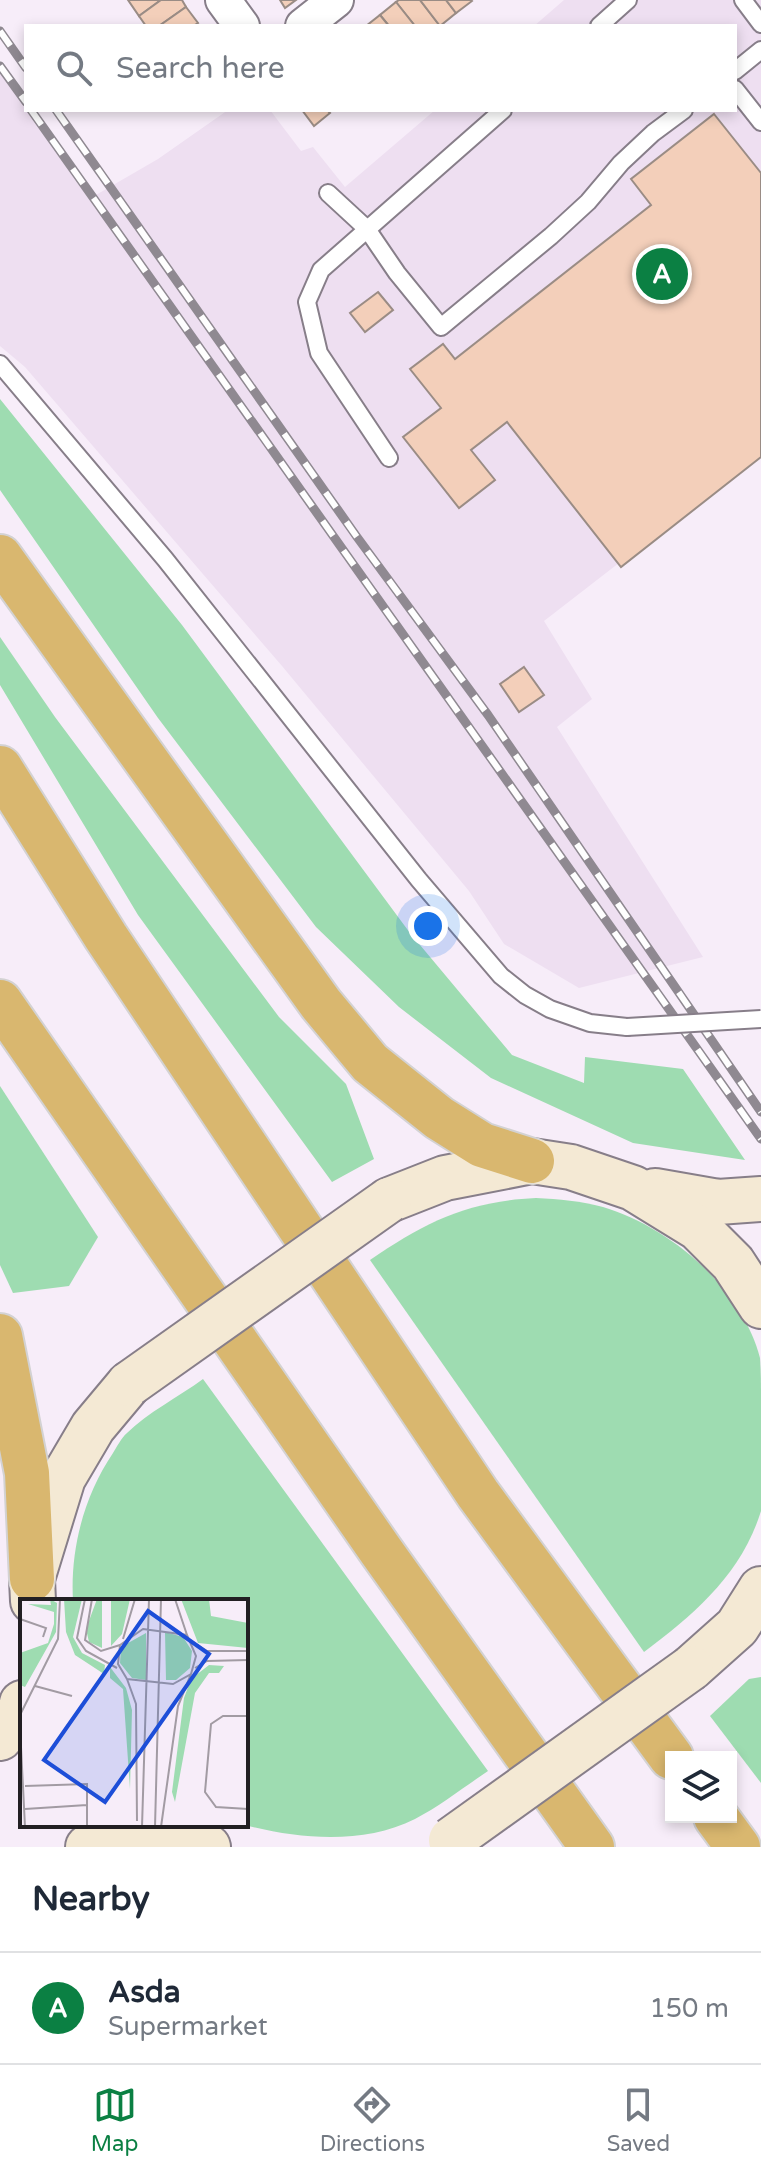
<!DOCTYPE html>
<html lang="en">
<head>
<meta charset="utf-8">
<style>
	body { margin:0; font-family:"Varela Round",sans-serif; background:#f6f6f7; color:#1f2937 }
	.controls { position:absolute; right:24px; bottom:24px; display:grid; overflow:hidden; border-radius:0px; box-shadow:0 4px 12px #0003 }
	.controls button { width:72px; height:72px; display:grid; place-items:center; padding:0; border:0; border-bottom:2px solid #e0e1e3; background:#fff; color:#1f2937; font:40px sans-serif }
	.you { position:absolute; left:428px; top:926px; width:28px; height:28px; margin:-20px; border:6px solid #fff; border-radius:50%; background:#1a73e8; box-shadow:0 0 0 12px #1a73e833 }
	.badge { display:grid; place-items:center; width:52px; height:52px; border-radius:50%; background:#0b8043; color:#fff; font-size:26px; font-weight:700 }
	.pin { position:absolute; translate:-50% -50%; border:4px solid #fff; box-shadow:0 2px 8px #0006 }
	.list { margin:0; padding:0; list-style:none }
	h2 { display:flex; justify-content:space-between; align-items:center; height:104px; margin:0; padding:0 32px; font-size:34px }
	h2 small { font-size:26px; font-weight:400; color:#747a83 }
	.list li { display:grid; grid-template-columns:52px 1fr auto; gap:24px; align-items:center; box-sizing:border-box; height:112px; padding:0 32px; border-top:2px solid #e0e1e3 }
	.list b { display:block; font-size:30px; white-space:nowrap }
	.list p { margin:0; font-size:26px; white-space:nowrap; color:#747a83 }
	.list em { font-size:26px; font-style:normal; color:#747a83 }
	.icon { flex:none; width:44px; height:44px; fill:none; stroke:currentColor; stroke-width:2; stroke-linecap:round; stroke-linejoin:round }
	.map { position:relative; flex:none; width:761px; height:1847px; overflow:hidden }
	.search { position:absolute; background:#fff; box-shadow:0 4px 12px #0003; left:24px; right:24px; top:24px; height:88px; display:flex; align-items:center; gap:20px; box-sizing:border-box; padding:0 28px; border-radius:0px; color:#747a83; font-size:30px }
	.sheet { height:216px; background:#fff }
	nav { display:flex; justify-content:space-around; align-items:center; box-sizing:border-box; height:112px; border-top:2px solid #e0e1e3; background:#fff; font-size:22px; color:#747a83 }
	nav a { display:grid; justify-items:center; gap:4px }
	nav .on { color:#0b8043 }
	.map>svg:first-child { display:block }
	.built { fill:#eedff1 }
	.green { fill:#9edcb1 }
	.building { fill:#f3cfba; stroke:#9a8c85; stroke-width:2 }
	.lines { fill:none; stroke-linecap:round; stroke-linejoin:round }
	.lane-casing { stroke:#877e89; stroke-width:20 }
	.street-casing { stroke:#877e89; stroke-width:38 }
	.secondary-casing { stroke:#877e89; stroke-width:48 }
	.highway-casing { stroke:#d3d2d3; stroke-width:48 }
	.lane { stroke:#fff; stroke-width:16 }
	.street { stroke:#fff; stroke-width:34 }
	.secondary { stroke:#f4e9d4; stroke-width:44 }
	.highway { stroke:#d9b76f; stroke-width:44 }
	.rail-casing { stroke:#8f8991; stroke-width:9 }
	.rail { stroke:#fefefe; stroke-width:6; stroke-dasharray:18; stroke-linecap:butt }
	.lane-bridge-casing { stroke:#877e89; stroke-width:20; stroke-linecap:butt }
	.secondary-bridge-casing { stroke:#877e89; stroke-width:48; stroke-linecap:butt }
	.lane-bridge { stroke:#fff; stroke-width:16 }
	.secondary-bridge { stroke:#f4e9d4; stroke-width:44 }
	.inset-road { fill:none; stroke:#a29ba3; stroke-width:2 }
	.view { fill:#1d4ed8; fill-opacity:0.15; stroke:#1d4ed8; stroke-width:4 }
	.inset-edge { fill:none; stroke:#221f23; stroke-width:4 }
</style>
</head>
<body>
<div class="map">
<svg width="761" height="1847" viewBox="0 0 761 1847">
	<rect width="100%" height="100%" fill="#f7edf9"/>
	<path class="built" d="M564,0H761V453L544,621L592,699L557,727L703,957L579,988L504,944L469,891L282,666L25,367L0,346V71L89,199L158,159L228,110H270L301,151L313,147L345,187L435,110H735V26H534Z"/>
	<g class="green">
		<path d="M0,399L182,625L410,933L512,1055L584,1083L585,1057L683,1069L745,1160L633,1143L491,1078L399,1007L316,927L158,718L0,490Z"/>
		<path d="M0,637L55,717L279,1017L346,1084L374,1159L332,1182L138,915L0,685Z"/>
		<path d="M0,1086L98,1237L69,1286L13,1293L0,1265Z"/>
		<path d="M536,1198C559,1199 581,1201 603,1207C670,1227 742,1288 760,1358C761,1371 761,1387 761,1400C761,1437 761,1474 761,1511C742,1573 695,1614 644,1652L370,1260C425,1222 468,1201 536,1198Z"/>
		<path d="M203,1379L488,1771C464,1787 440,1806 415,1819C363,1845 299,1839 245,1825L246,1601H73C70,1549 84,1496 113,1453C117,1447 121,1438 127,1433C147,1413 180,1396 203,1379Z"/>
		<path d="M761,1677V1783L710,1716L749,1679Z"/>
	</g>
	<g class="building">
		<path d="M128,0H161L139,16Z"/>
		<path d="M161,0H182L186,7L159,26H146L139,16Z"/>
		<path d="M280,0H296L285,8Z"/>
		<path d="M399,0H420L440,26H415L396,2Z"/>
		<path d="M420,0H446L456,13L440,26Z"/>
		<path d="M446,0H471L472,1L456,13Z"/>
		<path d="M396,2L415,26H389L380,15Z"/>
		<path d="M186,7L198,23L193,26H159Z"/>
		<path d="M380,15L389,26H366Z"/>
		<path d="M302,110H327L330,113L314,126Z"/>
		<path d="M714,114L761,173V457L621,567L507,422L471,450L495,480L459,508L403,437L441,408L410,369L443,344L455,359L651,205L631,179Z"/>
		<path d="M378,292L393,310L365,332L350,313Z"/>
		<path d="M524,667L544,695L519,712L500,684Z"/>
	</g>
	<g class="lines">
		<g class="lane-casing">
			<g id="lane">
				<path d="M743,0L761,24"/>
				<path d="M599,26L628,0"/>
				<path d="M735,71L761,50"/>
				<path d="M735,89L761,122"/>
				<path d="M328,193L367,229L397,273L441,327L551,236L588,202L621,163L653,133L684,110"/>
				<path d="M0,364L165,559L419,880L501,976L525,995L550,1009L590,1023L627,1027"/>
				<path d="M389,458L319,353L307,302L321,270L503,110"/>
			</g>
		</g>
		<g class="street-casing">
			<g id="street">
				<path d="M223,0L242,26"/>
				<path d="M303,26L336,0"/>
			</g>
		</g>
		<g class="secondary-casing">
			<g id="secondary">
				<path d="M655,1191L718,1202L761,1199"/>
				<path d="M389,1200L445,1178L532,1161L571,1167L633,1188L698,1228L733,1263L761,1306"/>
				<path d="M33,1601L32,1579L63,1478L93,1427L129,1384"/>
				<path d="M691,1668L737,1627L761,1589"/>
				<path d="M0,1738L20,1712L22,1703"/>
				<path d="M177,1825L208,1847"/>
				<path d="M88,1847H158"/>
			</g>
		</g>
		<g class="highway-casing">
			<g id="highway">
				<path d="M0,557L321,1004L370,1063L439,1118L482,1145L532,1161"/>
				<path d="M0,768L106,937L478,1494L671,1757"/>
				<path d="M0,1002L381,1551L592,1847"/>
				<path d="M0,1336L27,1473L32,1579"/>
				<path d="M716,1817L738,1847"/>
			</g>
		</g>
		<use href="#lane" class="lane"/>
		<use href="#street" class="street"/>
		<use href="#secondary" class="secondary"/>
		<use href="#highway" class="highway"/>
		<g class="rail-casing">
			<g id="rail">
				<path d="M0,31L26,68"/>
				<path d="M0,66L26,102"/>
				<path d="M31,110L761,1139"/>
				<path d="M56,110L357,537L488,715L761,1112"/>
			</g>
		</g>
		<use href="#rail" class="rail"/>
		<g class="lane-bridge-casing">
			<path id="lane-bridge" d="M627,1027L761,1019"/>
		</g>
		<g class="secondary-bridge-casing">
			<g id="secondary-bridge">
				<path d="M129,1384L389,1200"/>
				<path d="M451,1840L691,1668"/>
			</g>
		</g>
		<use href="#lane-bridge" class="lane-bridge"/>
		<use href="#secondary-bridge" class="secondary-bridge"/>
	</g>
	<g transform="translate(20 1599)">
		<rect width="228" height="228" fill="#f7edf9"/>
		<path d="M30,0L37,4L36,33L5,88L0,86V54L28,44L34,25V13L8,5L31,6ZM44,0H62L53,38L62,54L85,66L84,75L55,56L46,33ZM77,0H82V49L69,43L66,30ZM91,0H110L102,35L91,47ZM161,0H189L191,17L228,24V49L178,44ZM145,33L163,38L172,52L170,69L156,81H146ZM126,34V81L112,79L100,64L101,48ZM189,66L204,67L199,74H189L175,94L155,203L152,193L164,99L171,80ZM90,68L106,89L112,111L110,190L103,90L90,79Z" fill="#9edcb1"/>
		<path class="inset-road" d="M65,0L57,39L66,52L97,69M72,0L65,41L81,52L100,46M155,0L167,36M0,20L26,29L23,38M123,30L167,36L176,57L171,75L153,85L107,80L98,65L100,46ZM103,40L115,0M173,43L187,52H228M175,69L187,62L228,61M107,80L116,105L117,222M15,87L52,97M0,116L38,40L40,0M228,117H203L191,125L185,193L196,208L228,210M0,128L5,228M5,187L67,185V228M5,210L67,206M122,228L129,0M135,228L141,0M141,228L158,107L171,75"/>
		<path class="view" d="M128,12L189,55L85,203L24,161Z"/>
		<rect width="228" height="228" class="inset-edge"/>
	</g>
</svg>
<div class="controls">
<button><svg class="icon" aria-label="layers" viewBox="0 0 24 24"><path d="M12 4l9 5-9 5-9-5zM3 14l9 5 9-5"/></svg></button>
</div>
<div class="you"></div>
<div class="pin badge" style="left:662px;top:274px">A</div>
<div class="search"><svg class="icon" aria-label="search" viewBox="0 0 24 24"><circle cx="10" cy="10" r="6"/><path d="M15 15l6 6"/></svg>Search here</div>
</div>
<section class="sheet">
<h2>Nearby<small></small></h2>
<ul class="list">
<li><span class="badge">A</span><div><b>Asda</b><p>Supermarket</p></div><em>150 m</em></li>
</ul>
</section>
<nav>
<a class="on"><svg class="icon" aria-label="map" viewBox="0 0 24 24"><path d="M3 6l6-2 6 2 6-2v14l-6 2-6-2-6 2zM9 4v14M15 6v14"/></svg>Map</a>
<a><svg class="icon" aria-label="directions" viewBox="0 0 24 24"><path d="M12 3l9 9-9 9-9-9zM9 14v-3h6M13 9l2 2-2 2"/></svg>Directions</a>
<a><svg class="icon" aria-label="saved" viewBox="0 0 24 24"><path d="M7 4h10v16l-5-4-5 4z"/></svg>Saved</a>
</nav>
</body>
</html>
